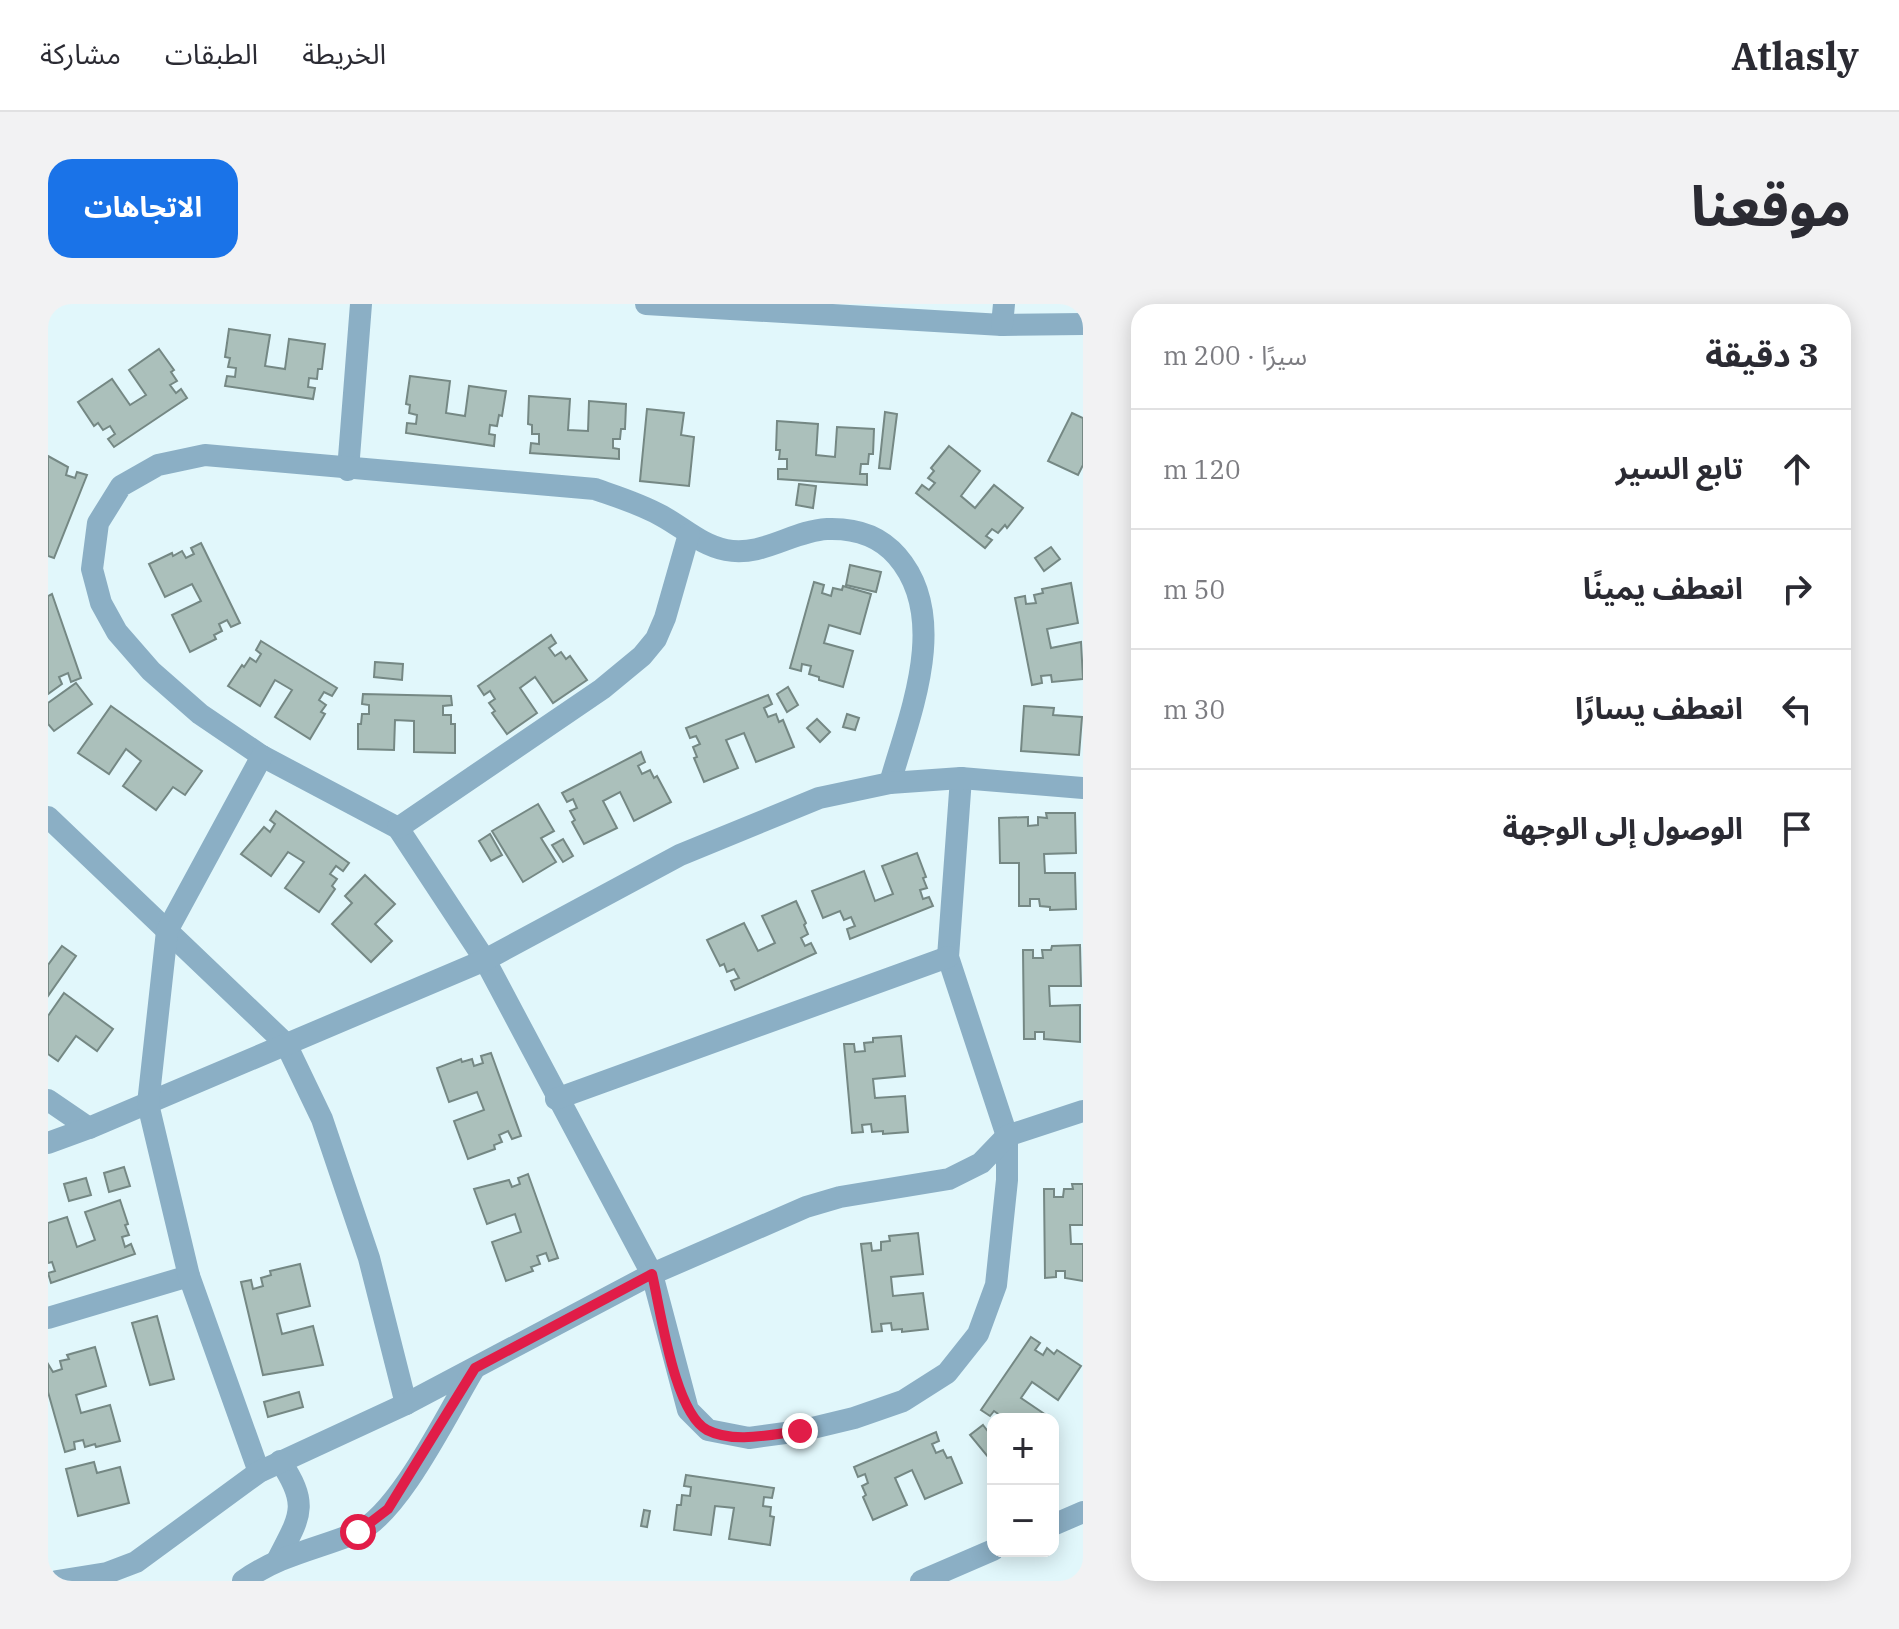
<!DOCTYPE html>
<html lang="ar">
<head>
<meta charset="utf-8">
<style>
	body { margin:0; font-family:"IBM Plex Serif","Noto Sans Arabic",serif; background:#f2f2f3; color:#2b2b33; direction:rtl }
	.controls { position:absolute; right:24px; bottom:24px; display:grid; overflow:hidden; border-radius:16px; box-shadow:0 4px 20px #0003 }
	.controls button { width:72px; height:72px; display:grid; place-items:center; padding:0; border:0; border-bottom:2px solid #e1e1e2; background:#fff; color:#2b2b33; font:40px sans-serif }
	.stop { position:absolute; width:24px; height:24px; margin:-18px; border:6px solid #e11d48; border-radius:50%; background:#fff }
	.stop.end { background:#e11d48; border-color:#fff; box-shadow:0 2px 8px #0008 }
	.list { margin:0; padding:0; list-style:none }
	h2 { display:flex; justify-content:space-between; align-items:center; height:104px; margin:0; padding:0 32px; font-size:34px }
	h2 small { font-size:26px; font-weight:400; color:#7c7c81 }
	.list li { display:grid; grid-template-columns:52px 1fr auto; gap:24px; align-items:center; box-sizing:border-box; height:120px; padding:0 32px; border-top:2px solid #e1e1e2 }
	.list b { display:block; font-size:30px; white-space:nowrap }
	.list em { font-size:26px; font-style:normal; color:#7c7c81 }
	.icon { flex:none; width:44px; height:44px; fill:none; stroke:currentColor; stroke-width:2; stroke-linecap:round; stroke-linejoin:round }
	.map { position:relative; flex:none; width:1035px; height:1277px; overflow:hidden; direction:ltr; border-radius:24px }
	header { display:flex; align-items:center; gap:48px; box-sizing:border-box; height:112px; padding:0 40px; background:#fff; border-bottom:2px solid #e1e1e2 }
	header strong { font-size:38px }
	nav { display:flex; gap:44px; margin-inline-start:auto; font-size:28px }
	.intro { display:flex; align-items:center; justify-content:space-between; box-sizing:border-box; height:192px; padding:0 48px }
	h1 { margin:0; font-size:56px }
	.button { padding:20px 36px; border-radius:24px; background:#1a73e8; color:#fff; font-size:28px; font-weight:700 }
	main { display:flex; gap:48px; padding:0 48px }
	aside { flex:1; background:#fff; border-radius:24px; box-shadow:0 4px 20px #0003 }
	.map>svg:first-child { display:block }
	.building { fill:#abc0bb; stroke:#758884; stroke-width:2 }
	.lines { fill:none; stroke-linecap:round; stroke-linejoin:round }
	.minor { stroke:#8bafc5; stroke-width:22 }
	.route { stroke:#e11d48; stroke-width:10 }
</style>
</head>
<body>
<header>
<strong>Atlasly</strong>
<nav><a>الخريطة</a><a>الطبقات</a><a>مشاركة</a></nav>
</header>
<div class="intro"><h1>موقعنا</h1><a class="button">الاتجاهات</a></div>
<main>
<aside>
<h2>3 دقيقة<small>سيرًا · 200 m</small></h2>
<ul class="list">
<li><svg class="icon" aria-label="ahead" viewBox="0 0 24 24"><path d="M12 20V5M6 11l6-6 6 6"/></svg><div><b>تابع السير</b></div><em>120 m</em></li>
<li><svg class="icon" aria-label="right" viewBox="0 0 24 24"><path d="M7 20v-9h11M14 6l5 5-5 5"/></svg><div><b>انعطف يمينًا</b></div><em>50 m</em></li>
<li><svg class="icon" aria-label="left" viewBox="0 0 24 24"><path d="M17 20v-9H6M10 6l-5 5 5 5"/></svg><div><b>انعطف يسارًا</b></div><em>30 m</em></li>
<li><svg class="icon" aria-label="arrive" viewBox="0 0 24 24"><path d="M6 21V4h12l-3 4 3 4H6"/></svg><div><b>الوصول إلى الوجهة</b></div></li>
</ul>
</aside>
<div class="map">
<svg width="1035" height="1277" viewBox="0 0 1035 1277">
	<rect width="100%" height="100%" fill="#e1f7fb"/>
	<g class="building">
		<path d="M181,25L222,31L217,62L237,65L241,35L277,40L274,65H270L269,75L261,74L260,83L267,84L265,95L177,82L179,72L187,73L188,64L180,63L182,54L177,53Z"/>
		<path d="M111,45L126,66L123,68L129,77L122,81L128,89L133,85L139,94L66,143L60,135L67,130L62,122L55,126L50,119L46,122L30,98L64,75L82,101L98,91L81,66Z"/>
		<path d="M362,72L402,77L398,109L417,112L421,82L458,87L454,112L451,111L449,122L442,121L441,130L447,131L446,142L358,129L359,119L368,120L369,111L361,109L362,101L358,100Z"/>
		<path d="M481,92L522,95L520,126L540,127L541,97L578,100L577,125H573L572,135H565V144L571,145V155L482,149L483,139L491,140V130H484V121L480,120Z"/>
		<path d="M599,105L636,109L633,131L646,133L641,182L592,177Z"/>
		<path d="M837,108L849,110L842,165L831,164Z"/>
		<path d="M1024,109L1035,114V161L1030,171L1000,157Z"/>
		<path d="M729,117L770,120L768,151L787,153L789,123L826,125L825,150H821L820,160H813L812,170H819V181L730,175V165H739V155H731L732,146H728Z"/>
		<path d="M901,142L932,167L913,192L927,204L946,181L975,204L959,224L957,221L950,229L944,225L938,232L944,236L937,244L868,189L874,181L881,186L887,179L880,174L886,167L883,164Z"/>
		<path d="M0,152L20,163L18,171L27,174L29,168L39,171L6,254L0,252Z"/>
		<path d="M751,180L768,182L765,204L748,201Z"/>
		<path d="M153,239L192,319L183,323L179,316L171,320L174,327L166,331L168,335L142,348L124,311L153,297L144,280L117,293L101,260L124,249L125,252L134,247L138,254L146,250L143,244Z"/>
		<path d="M1003,243L1012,255L996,267L987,254Z"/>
		<path d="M802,261L833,268L828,288L798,281Z"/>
		<path d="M766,278L776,281L774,289L783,292L785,284L794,286L795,282L823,290L812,330L781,321L776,339L805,347L795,383L771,376V373L761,370L763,362L754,360L753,367L742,364Z"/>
		<path d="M1023,279L1030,319L999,325L1003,344L1033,338L1035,375L1004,378L1003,371L993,372L994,379L984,381L967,294L977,292L978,300L988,299L986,291L995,289L994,285Z"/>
		<path d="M4,290L33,374L23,378L20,369L11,373L14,380L0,390V292Z"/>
		<path d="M503,331L508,339L501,344L507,352L513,348L518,355L522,352L539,376L505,399L487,373L472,384L489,409L459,430L444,409L447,407L441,399L447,395L442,387L436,391L430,382Z"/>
		<path d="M213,337L289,384L284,392L276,388L271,396L278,401L273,408L277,410L262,435L227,413L244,386L227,376L212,402L180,382L194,361L196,363L202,354L208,358L213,350L208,346Z"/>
		<path d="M327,358L355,360L354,376L326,373Z"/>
		<path d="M28,379L44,400L6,427L0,420V399Z"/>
		<path d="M740,383L750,401L739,408L729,390Z"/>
		<path d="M315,390L403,392L404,401L395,402V411H403V420H407V449L366,448V417L347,416L346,446L310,445V420H313L314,410H321V401L314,400Z"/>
		<path d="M720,391L724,400L716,404L720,413L728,410L731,418L735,416L746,443L708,458L696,429L678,436L690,464L656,478L646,454L649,453L645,443L652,440L648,432L642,434L638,424Z"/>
		<path d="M63,402L154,467L137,491L125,483L108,506L75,482L93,457L78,445L61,470L30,449Z"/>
		<path d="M976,402L1006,404L1005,411L1034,413L1031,451L973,447Z"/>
		<path d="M799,410L811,414L807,426L795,423Z"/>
		<path d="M769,415L782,428L772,438L759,424Z"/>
		<path d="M593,448L597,458L590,462L594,470L602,466L606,474L609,472L623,498L586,517L572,488L555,497L569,524L536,540L524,518L527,516L522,507L529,504L525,495L519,498L514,489Z"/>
		<path d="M490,500L506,527L493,534L508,558L475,578L444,527Z"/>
		<path d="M228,507L301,559L295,567L288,562L282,570L289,575L284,582L287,585L271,608L237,584L256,558L240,548L223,572L193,550L216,523L222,528L227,520L222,516Z"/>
		<path d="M998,509H1027L1028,549L996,550L997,569H1027L1028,605L1002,606V603L992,602L991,595H982V602H971V559H952L951,514L980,513V522L990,521V513L999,514Z"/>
		<path d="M442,530L454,551L443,557L431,537Z"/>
		<path d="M515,535L525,552L515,558L504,541Z"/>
		<path d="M869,549L878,573L875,574L879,584L872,586L875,595L881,593L885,602L802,635L799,625L807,622L803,613L796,616L792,607L775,614L764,587L816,567L827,597L845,590L834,562Z"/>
		<path d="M317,571L347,600L327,620L344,637L323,658L284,620L304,599L297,592Z"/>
		<path d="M748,597L758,619L756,621L760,630L753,634L757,642L763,639L768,649L687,686L683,677L691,674L686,665L679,668L676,660L672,662L659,636L696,619L710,647L727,639L714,612Z"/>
		<path d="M1032,641L1033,682H1001L1002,702L1032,701V738L996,735V728H987V735H976L975,646H985V654H995L994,646H1003L1004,642Z"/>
		<path d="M14,642L28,652L0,692V661Z"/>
		<path d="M16,689L65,725L49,747L28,732L10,757L0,750V712Z"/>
		<path d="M853,732L857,772L825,775L827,794L857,792L860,828L835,830V827L824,828L823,820L814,821L815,828L804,829L796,740H806L807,748L817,747L816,739L825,738V734Z"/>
		<path d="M443,749L473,832L464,835L460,827L451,831L454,838L446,841L447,845L420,855L406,817L436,806L429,788L401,798L389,764L413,755L414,758L424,755L426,762L435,759L433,752Z"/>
		<path d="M76,863L82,882L61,888L56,869Z"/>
		<path d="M480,870L510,954L501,957L498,949L489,952L492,960L483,963L485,967L458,977L444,938L473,928L467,910L439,920L426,885L461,876L464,883L472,880L470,874Z"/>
		<path d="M38,874L43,891L21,897L16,880Z"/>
		<path d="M1024,880H1035V921H1022L1023,940H1035V977L1017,974V967H1008V973L997,974L996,885H1006V893H1015L1016,885H1025Z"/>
		<path d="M72,896L80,920L77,921L81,931L74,933L77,943L83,940L87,950L3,979L0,969L7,967L4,958L0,959V919L19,913L29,943L47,936L37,908Z"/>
		<path d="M870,929L875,970L843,973L845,992L875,989L880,1025L854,1028V1025L844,1026L843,1019L833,1020L834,1027L824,1028L813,940L823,939L824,947L833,946V938L842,937L841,932Z"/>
		<path d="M252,960L262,1002L229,1010L234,1030L265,1022L275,1061L215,1071L193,978L203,976L205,985L215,982L213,974L223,971L222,967Z"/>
		<path d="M109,1012L126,1075L102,1081L84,1019Z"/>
		<path d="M983,1033L992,1039L987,1046L995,1051L999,1044L1006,1050L1009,1046L1033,1062L1010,1096L984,1078L973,1094L998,1111L995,1115H951L953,1112L946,1107L942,1112L933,1106Z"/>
		<path d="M47,1043L58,1082L28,1091L33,1109L62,1101L72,1137L48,1143L47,1140L37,1143L35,1136L26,1138L27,1145L17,1148L0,1088V1060L5,1068L14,1065L12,1057L21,1055L19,1051Z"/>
		<path d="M251,1088L255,1103L220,1113L216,1098Z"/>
		<path d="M935,1121L945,1134V1159L922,1131Z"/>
		<path d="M888,1128L891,1137L884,1140L888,1149L895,1146L899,1154L903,1153L914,1179L877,1195L864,1166L847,1174L859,1201L825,1216L815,1193L818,1191L814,1182L820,1179L817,1170L810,1173L806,1163Z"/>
		<path d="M46,1158L49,1169L72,1163L81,1199L30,1212L18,1165Z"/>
		<path d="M638,1171L726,1184L724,1194L716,1193L715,1202L723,1203L722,1212L726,1213L722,1241L681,1235L686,1204L667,1202L663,1231L626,1226L629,1201H633L634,1191L642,1192L643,1183L636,1182Z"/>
		<path d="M596,1206L602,1207L599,1223L593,1222Z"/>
	</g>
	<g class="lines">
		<g class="minor">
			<path d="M598,0L954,21L1035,20"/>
			<path d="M954,21L956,0"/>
			<path d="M300,166L313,0"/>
			<path d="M842,479C861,412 903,314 849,252C831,231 806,224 779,225C744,227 715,253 678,246C653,241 636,224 614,212C593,200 570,193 547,185L157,151L110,161L73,182L50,219L44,265L53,299L69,328L103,367L152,410L214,452L350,524L437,656L604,970L640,1106L660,1126L701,1134L752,1127L806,1114L855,1097L899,1069L930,1030L948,981L959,876V832L900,653L913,474"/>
			<path d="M0,513L238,740L274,815L321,954L358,1100"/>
			<path d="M350,524L554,385L594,352L608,335L617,314L641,230"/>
			<path d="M508,795L900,653"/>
			<path d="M0,796L41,824"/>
			<path d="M0,839L41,824L437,656L632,551L771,494L842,479L913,474L1035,484"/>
			<path d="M0,1014L141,972"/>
			<path d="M211,1168L141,972L100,800L119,627L214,452"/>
			<path d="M1005,1221L1035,1208"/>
			<path d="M230,1255C252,1212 262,1201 232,1157"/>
			<path d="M9,1277L59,1269L88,1258L211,1168L358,1100L604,970L758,903L792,893L901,875L933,859L959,832L1035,807"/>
			<path d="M195,1277C231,1251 269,1245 308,1229C351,1211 401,1106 426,1065"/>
			<path d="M873,1277L945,1246"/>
		</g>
	</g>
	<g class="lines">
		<path class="route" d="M310,1228L340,1205L427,1064L604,970C613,1007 626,1108 659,1126C686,1140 725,1130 752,1127"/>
	</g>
</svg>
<div class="controls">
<button>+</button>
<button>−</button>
</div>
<div class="stop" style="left:310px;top:1228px"></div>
<div class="stop end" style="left:752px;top:1127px"></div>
</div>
</main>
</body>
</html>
